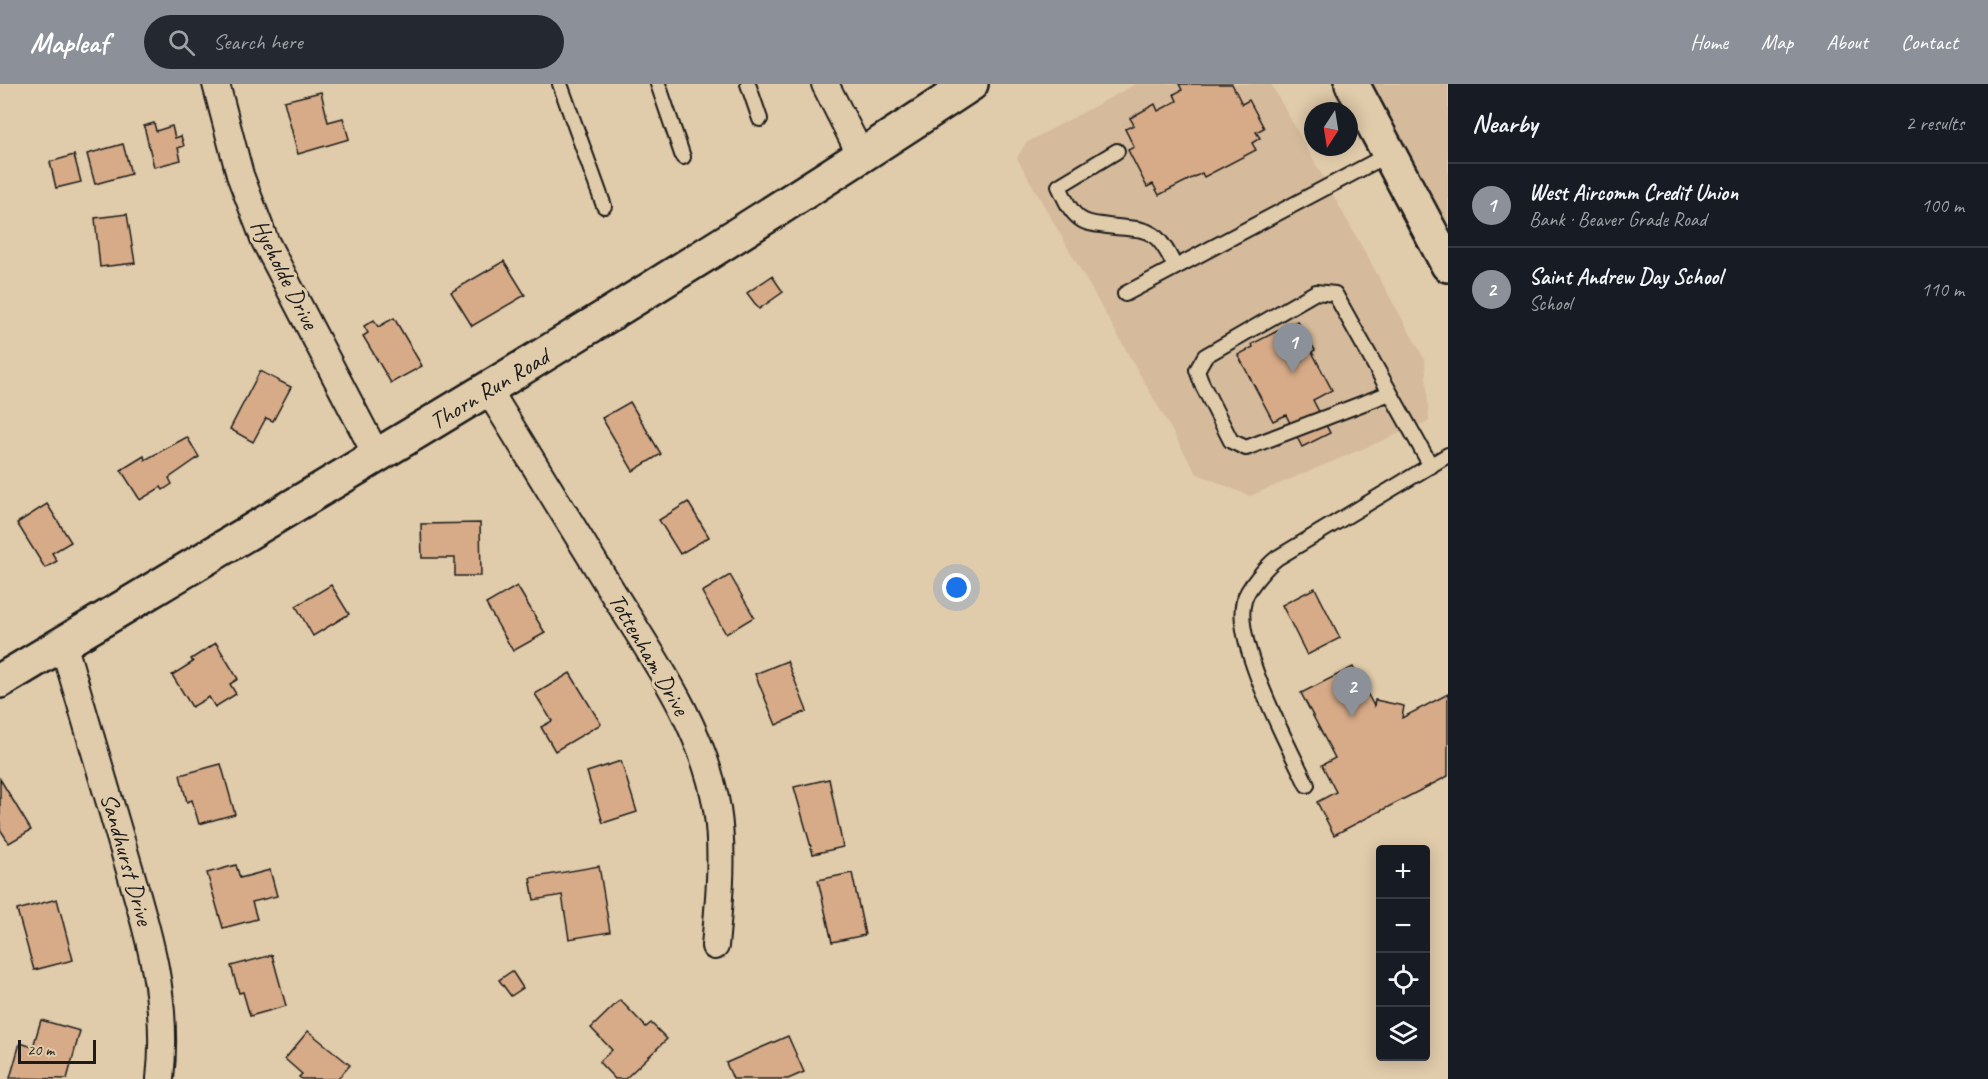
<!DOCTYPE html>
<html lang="en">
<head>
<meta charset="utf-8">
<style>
	body { margin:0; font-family:Caveat,sans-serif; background:#242831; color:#f1f3f6 }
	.controls { position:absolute; right:18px; bottom:18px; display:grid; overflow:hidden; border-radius:6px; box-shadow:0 3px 15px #0003 }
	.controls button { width:54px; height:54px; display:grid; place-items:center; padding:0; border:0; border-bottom:2px solid #363941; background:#171b24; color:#f1f3f6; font:30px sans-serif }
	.compass { position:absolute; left:1304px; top:18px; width:54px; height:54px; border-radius:50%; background:#171b24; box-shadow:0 3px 15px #0003; rotate:192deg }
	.scale { position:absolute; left:18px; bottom:15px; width:78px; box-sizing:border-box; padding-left:6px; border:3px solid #1c1c1c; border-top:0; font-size:16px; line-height:21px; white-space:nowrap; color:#1c1c1c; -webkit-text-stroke:4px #e0cbaa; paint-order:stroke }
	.you { position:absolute; left:957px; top:504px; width:21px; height:21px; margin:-15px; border:4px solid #fff; border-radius:50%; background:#1a73e8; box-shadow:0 0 0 9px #1a73e833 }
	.badge { display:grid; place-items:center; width:39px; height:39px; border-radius:50%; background:#8c9099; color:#fff; font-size:20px; font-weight:700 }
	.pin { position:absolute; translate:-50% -50px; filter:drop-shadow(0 2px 3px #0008) }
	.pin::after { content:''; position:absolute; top:32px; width:21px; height:18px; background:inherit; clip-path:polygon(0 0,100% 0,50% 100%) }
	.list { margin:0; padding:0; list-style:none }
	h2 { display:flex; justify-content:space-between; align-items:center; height:78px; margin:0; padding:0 24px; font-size:26px }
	h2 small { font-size:20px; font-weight:400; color:#9ea1a6 }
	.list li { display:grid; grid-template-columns:39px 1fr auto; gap:18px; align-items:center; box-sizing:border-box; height:84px; padding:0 24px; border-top:2px solid #363941 }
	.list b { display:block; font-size:22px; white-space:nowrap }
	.list p { margin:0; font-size:20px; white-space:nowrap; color:#9ea1a6 }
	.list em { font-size:20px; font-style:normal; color:#9ea1a6 }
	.icon { flex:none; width:33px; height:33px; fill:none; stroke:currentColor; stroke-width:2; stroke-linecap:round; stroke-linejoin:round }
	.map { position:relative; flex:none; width:1448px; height:995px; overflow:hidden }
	header { display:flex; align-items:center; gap:36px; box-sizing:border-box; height:84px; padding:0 30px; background:#8c9099; color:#fff }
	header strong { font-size:28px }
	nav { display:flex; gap:33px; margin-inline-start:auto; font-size:21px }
	.search { width:420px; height:54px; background:#242831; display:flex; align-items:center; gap:15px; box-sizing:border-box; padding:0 21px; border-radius:33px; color:#9ea1a6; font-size:22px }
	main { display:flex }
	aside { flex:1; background:#171b24 }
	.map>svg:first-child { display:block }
	.built { fill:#d5ba9b }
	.building { fill:#d7ab88; stroke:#1c1c1c; stroke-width:1.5 }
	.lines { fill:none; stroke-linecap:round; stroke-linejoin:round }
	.service-casing { stroke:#1c1c1c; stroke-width:18 }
	.minor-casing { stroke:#1c1c1c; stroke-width:30 }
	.tertiary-casing { stroke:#1c1c1c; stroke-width:38 }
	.secondary-casing { stroke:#1c1c1c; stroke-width:38 }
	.service { stroke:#e0cbaa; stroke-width:14 }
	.minor { stroke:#e0cbaa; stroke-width:26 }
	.tertiary { stroke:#e0cbaa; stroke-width:33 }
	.secondary { stroke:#e0cbaa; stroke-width:33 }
	.labels { text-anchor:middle; stroke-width:6; stroke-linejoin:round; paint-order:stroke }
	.street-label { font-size:24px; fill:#1c1c1c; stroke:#e0cbaa }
</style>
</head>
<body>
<header>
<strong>Mapleaf</strong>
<div class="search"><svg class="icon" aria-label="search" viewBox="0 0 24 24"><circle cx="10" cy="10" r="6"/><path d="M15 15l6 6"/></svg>Search here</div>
<nav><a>Home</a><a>Map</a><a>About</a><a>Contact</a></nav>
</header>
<main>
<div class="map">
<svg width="1448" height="995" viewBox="0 0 1448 995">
	<rect width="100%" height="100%" fill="#e0cbaa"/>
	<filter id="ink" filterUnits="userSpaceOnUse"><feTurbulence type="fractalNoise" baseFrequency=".0167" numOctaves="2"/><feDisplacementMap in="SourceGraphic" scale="12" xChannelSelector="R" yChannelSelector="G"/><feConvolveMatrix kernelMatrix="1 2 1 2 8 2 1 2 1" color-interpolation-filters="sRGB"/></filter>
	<g filter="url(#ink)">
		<g class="built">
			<path d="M1136,0H1271L1425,276L1429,337L1250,412L1196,389L1017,74L1026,59Z"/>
			<path d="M1373,0H1448V152Z"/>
		</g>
		<g class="building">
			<path d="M1179,0H1232L1242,20L1249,16L1264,44L1256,48L1260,54L1252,59L1256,66L1204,93L1202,89L1159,111L1153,100L1147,103L1128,66L1134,63L1125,45L1134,41L1130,34L1155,20L1158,27L1177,17L1174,10L1182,6Z"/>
			<path d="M321,8L328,38L343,34L349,55L298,70L284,17Z"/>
			<path d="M154,39L156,47L172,42L175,54L181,52L184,62L178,64L181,76L154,83L144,42Z"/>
			<path d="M123,60L131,90L95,100L87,70Z"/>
			<path d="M74,71L81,98L56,104L50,78Z"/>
			<path d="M127,130L135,179L100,183L95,134Z"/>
			<path d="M504,177L525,211L472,242L451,208Z"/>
			<path d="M772,192L783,208L759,225L747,209Z"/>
			<path d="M394,234L422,282L391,299L363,252L368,249L364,242L374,236L378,243Z"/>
			<path d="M1297,237L1315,266L1312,268L1332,306L1313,316L1330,349L1302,363L1286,331L1273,337L1238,271L1253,263L1252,260Z"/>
			<path d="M260,287L291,303L273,337L266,334L253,358L230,345Z"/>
			<path d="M630,318L661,370L633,387L602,334Z"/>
			<path d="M187,353L199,373L169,394L172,400L163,406L161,403L140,416L121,386L144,372L145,376Z"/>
			<path d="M688,418L709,453L680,470L659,436Z"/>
			<path d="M47,420L71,458L52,469L57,477L45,484L17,439Z"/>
			<path d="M480,439L481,492H455V474H422L421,440Z"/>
			<path d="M730,491L754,533L726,550L702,508Z"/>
			<path d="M331,501L349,530L313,552L296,522Z"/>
			<path d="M517,502L545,549L513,567L486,520Z"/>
			<path d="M1315,504L1340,554L1307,571L1282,521Z"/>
			<path d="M216,559L238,595L230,600L236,610L215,623L209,613L192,623L172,591L193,578L191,575Z"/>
			<path d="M787,577L807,627L776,641L755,590Z"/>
			<path d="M1353,583L1374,622L1375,616L1404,622L1402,634L1448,610V692L1334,751L1317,718L1336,708L1322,681L1335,674L1301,609Z"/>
			<path d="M570,589L601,640L555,667L541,643L552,637L535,610Z"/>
			<path d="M621,677L637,728L603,739L587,688Z"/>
			<path d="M221,680L235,730L199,740L192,716L187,718L180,691Z"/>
			<path d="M0,695L31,746L9,759L0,745Z"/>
			<path d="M829,695L843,763L813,770L794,703Z"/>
			<path d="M236,781L240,794L270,786L277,812L252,818L257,835L223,844L207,789Z"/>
			<path d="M599,782L610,848L569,855L562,811L534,816L530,794Z"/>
			<path d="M852,789L865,851L832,858L818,796Z"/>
			<path d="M57,815L73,876L34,886L17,826Z"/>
			<path d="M272,871L286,922L250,932L243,908L239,909L231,882Z"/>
			<path d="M512,887L523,904L511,912L499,896Z"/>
			<path d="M620,916L646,943L651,939L667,955L625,995H615L599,978L612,966L591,944Z"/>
			<path d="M41,936L80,947L67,995L10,994L20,959L33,963Z"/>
			<path d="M308,947L350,981L338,995H302L299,993L302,990L285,975Z"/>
			<path d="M788,952L804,988L788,995H733L726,979Z"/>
		</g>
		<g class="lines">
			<g class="service-casing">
				<g id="service">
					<path d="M560,0L604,122"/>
					<path d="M658,0L683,73"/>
					<path d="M748,0L760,35"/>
					<path d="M1117,67L1059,102C1064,113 1069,126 1079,134C1085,139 1093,140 1101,141C1144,148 1154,137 1175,183"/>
					<path d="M1125,210L1389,70"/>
					<path d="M1390,309L1246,364L1231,357L1202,300L1197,286L1205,272L1316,208L1335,210L1431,382"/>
					<path d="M1307,701C1289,663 1232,556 1244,517C1247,504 1267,482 1277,474L1448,371"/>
				</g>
			</g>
			<g class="minor-casing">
				<g id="minor">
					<path d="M216,0L240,91L265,157L377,372"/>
					<path d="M825,0L862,73"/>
					<path d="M489,307C530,374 572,441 613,509C655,576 704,645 717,725C724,770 719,817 715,862"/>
					<path d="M63,559C82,624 101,688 120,753C144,835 170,908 160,995"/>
				</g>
			</g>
			<g class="tertiary-casing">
				<path id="tertiary" d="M0,597C326,402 654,210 971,0"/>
			</g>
			<g class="secondary-casing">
				<path id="secondary" d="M1352,0L1448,181"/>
			</g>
			<use href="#service" class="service"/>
			<use href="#minor" class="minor"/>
			<use href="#tertiary" class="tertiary"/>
			<use href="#secondary" class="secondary"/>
		</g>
	</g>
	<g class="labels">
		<g class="street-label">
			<text transform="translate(285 190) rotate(63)" y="8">Hyeholde Drive</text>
			<text transform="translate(489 305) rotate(-31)" y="8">Thorn Run Road</text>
			<text transform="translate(649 570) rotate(60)" y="8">Tottenham Drive</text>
			<text transform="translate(127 775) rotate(74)" y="8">Sandhurst Drive</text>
		</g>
	</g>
</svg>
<div class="controls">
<button>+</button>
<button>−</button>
<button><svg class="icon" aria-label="locate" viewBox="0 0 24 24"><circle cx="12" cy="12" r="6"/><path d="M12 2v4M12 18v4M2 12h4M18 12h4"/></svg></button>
<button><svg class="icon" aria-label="layers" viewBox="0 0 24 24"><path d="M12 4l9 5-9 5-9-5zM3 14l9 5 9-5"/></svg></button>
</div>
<svg class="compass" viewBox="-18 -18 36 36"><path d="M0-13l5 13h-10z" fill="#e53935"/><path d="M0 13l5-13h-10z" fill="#9ea1a6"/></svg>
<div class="scale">20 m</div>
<div class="you"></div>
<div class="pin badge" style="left:1293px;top:289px">1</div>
<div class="pin badge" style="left:1352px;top:633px">2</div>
</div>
<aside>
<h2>Nearby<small>2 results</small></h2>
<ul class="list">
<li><span class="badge">1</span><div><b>West Aircomm Credit Union</b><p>Bank · Beaver Grade Road</p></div><em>100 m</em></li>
<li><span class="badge">2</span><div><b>Saint Andrew Day School</b><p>School</p></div><em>110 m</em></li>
</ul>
</aside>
</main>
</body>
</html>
